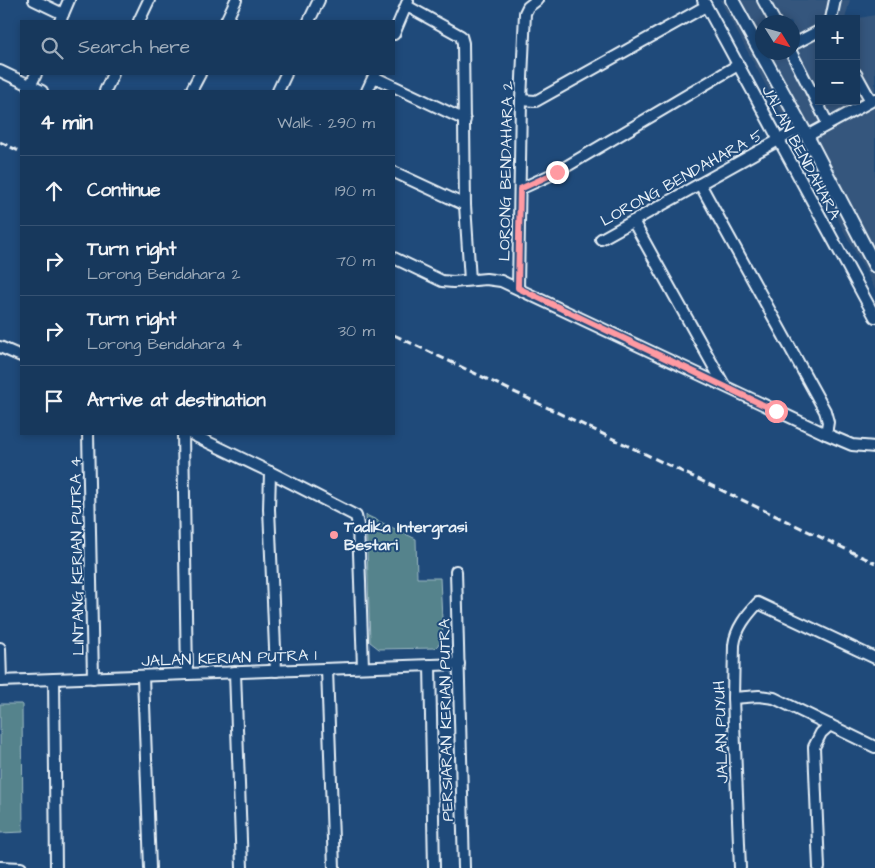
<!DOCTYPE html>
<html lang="en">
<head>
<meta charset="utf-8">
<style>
	body { margin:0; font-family:"Architects Daughter",sans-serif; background:#203f62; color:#f1f3f6 }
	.controls { position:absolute; right:15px; top:15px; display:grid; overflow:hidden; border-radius:0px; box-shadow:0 2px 8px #0003 }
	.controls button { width:45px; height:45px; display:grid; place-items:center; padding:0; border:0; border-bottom:1px solid #365272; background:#17385c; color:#f1f3f6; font:25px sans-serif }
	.compass { position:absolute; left:755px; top:15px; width:45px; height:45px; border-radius:50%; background:#17385c; box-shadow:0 2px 8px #0003; rotate:127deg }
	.stop { position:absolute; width:15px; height:15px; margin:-11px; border:4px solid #ff9aa2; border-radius:50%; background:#fff }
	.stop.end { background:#ff9aa2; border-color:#fff; box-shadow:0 1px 5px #0008 }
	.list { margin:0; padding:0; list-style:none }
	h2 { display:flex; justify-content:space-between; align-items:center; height:65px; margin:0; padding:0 20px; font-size:21px }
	h2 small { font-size:16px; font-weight:400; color:#9eacbb }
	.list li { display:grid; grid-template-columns:32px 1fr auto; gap:15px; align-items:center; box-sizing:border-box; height:70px; padding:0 20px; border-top:1px solid #365272 }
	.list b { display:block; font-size:19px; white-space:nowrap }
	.list p { margin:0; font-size:16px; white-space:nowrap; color:#9eacbb }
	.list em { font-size:16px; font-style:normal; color:#9eacbb }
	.icon { flex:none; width:28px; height:28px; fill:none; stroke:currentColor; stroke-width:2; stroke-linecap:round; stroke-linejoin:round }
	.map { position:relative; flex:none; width:875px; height:868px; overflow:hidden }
	.search { position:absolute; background:#17385c; box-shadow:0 2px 8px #0003; left:20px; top:20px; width:375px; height:55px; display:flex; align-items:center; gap:12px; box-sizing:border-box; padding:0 18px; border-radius:0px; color:#9eacbb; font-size:19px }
	.panel { position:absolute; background:#17385c; box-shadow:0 2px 8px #0003; left:20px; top:90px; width:375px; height:345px; border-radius:0px }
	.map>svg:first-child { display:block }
	.built { fill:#34567d; fill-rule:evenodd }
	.green { fill:#55838c; stroke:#9ebac2 }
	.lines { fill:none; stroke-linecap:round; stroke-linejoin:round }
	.minor-casing { stroke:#e8f1f8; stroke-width:14 }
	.tertiary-casing { stroke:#e8f1f8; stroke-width:16 }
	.minor { stroke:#1f4a7a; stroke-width:10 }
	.tertiary { stroke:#1f4a7a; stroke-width:12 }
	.rail { stroke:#e8f1f8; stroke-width:3; stroke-dasharray:8 4; stroke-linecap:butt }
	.route { stroke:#ff9aa2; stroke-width:6 }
	.poi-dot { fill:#ff9aa2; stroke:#1f4a7a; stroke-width:2 }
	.labels { text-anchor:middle; stroke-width:4; stroke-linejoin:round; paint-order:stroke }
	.street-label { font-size:16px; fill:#e8f1f8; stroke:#1f4a7a }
	.poi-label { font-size:16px; font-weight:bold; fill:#e8f1f8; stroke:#1f4a7a; text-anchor:start }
</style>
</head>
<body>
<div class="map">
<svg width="875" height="868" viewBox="0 0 875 868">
	<rect width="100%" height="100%" fill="#1f4a7a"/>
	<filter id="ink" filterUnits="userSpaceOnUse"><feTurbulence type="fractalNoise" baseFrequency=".02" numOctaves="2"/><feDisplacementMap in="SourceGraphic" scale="10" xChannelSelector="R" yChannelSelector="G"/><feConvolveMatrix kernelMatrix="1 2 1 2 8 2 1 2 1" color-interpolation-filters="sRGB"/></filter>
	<g filter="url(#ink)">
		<path class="built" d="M720,0H850L845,19H819V101H856V19H854L875,15V289ZM762,22H792V52H762Z"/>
		<g class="green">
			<path d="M366,515L416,539L417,578H440L443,640L435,648L379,649L370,642Z"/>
			<path d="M0,704H22L23,832L0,833Z"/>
		</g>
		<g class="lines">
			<g class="minor-casing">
				<g id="minor">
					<path d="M34,0L63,14"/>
					<path d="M703,0L875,317"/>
					<path d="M763,0L775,22"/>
					<path d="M407,6L461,36L463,43L465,205L470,280"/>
					<path d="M831,19L835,0"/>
					<path d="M60,21L69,0"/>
					<path d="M139,21L149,0"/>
					<path d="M226,21L236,0"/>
					<path d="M309,21L319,0"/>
					<path d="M394,34L408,1"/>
					<path d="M792,45L819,31"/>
					<path d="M791,52L828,124"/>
					<path d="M0,71L42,91"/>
					<path d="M856,74L871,101"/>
					<path d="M374,77L465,120"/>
					<path d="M30,86L36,74"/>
					<path d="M105,91L113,74"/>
					<path d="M191,91L200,74"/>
					<path d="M278,91L286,74"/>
					<path d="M367,91L375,74"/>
					<path d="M521,100L536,101L706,6"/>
					<path d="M807,136L875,99"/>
					<path d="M394,172L465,205"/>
					<path d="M700,184L825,411L828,422L826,434"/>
					<path d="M520,189L557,172L738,65"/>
					<path d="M633,221L724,385"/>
					<path d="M601,239L802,127"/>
					<path d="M394,258L442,281L453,282L486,279L501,281L826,434L852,445L875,447"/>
					<path d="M518,288L521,100L525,13L528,7L537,0"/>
					<path d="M0,347L21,356"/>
					<path d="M88,434L93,678"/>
					<path d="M183,434L187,674"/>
					<path d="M191,434L270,472L356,516L358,525L363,667"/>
					<path d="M270,472L269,509L276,671"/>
					<path d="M456,571L464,868"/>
					<path d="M0,648L1,681"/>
					<path d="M430,665L434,868"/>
					<path d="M327,669L334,868"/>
					<path d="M235,672L242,868"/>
					<path d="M143,676L150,868"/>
					<path d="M54,679L56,868"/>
					<path d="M0,681L459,664"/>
					<path d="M733,698L759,696L774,698L875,747"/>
					<path d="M0,867L21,868"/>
					<path d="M740,868L733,698L734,645C736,628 747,615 758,603L875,658"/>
					<path d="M819,868L814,747L821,733L830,725"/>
				</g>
			</g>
			<g class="tertiary-casing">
				<path id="tertiary" d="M732,0L807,136L875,266"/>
			</g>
			<use href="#minor" class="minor"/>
			<use href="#tertiary" class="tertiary"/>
			<g class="rail">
				<path d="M0,142L21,152"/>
				<path d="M394,335L875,563"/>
			</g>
		</g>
	</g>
	<g class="lines" filter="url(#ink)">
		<path class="route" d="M557,172L520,189L518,288L776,411"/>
	</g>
	<circle class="poi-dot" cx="334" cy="535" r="5"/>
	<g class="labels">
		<g class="street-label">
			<text transform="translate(802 152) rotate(62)" y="6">JALAN BENDAHARA</text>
			<text transform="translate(505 171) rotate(-89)" y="6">LORONG BENDAHARA 2</text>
			<text transform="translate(681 177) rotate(-29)" y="6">LORONG BENDAHARA 5</text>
			<text transform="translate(76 556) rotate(-91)" y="6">LINTANG KERIAN PUTRA 4</text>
			<text transform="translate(229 657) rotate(-2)" y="6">JALAN KERIAN PUTRA 1</text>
			<text transform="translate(445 720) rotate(-91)" y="6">PERSIARAN KERIAN PUTRA</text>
			<text transform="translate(720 732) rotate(-92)" y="6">JALAN PUYUH</text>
		</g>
		<g class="poi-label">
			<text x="344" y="532">Tadika Intergrasi<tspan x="344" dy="18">Bestari</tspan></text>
		</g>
	</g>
</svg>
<div class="controls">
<button>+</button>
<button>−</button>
</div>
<svg class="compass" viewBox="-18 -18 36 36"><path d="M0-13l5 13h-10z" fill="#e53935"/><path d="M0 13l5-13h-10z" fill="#9eacbb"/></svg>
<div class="stop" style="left:776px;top:411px"></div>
<div class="stop end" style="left:557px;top:172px"></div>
<div class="search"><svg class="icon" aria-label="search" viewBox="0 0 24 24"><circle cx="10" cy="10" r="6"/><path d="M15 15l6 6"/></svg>Search here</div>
<section class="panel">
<h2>4 min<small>Walk · 290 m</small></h2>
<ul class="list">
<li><svg class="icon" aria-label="ahead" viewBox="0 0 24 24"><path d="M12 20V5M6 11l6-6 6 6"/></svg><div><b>Continue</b></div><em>190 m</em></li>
<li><svg class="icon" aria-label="right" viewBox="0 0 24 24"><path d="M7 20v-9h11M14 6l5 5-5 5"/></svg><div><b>Turn right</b><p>Lorong Bendahara 2</p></div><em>70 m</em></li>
<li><svg class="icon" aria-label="right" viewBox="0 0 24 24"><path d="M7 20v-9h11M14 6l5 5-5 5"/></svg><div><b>Turn right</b><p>Lorong Bendahara 4</p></div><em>30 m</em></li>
<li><svg class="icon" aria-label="arrive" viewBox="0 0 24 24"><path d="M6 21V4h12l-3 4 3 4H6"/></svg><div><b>Arrive at destination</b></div></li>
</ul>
</section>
</div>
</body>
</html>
